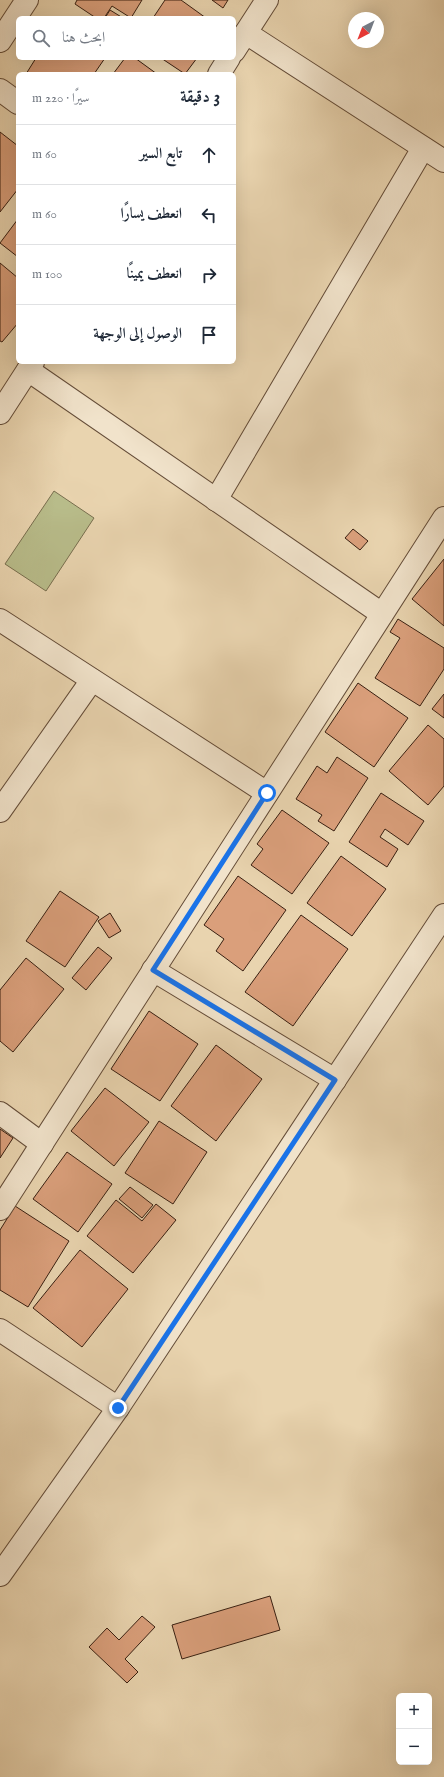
<!DOCTYPE html>
<html lang="ar">
<head>
<meta charset="utf-8">
<style>
	body { margin:0; font-family:"IM FELL English",Amiri,serif; background:#f2f2f3; color:#1f2937; direction:rtl }
	.controls { position:absolute; right:12px; bottom:12px; display:grid; overflow:hidden; border-radius:6px; box-shadow:0 4px 16px #0002 }
	.controls button { width:36px; height:36px; display:grid; place-items:center; padding:0; border:0; border-bottom:1px solid #e0e1e3; background:#fff; color:#1f2937; font:20px sans-serif }
	.compass { position:absolute; left:348px; top:12px; width:36px; height:36px; border-radius:50%; background:#fff; box-shadow:0 4px 16px #0002; rotate:222deg }
	.stop { position:absolute; width:12px; height:12px; margin:-9px; border:3px solid #1a73e8; border-radius:50%; background:#fff }
	.stop.end { background:#1a73e8; border-color:#fff; box-shadow:0 1px 4px #0008 }
	.list { margin:0; padding:0; list-style:none }
	h2 { display:flex; justify-content:space-between; align-items:center; height:52px; margin:0; padding:0 16px; font-size:17px }
	h2 small { font-size:13px; font-weight:400; color:#747a83 }
	.list li { display:grid; grid-template-columns:26px 1fr auto; gap:12px; align-items:center; box-sizing:border-box; height:60px; padding:0 16px; border-top:1px solid #e0e1e3 }
	.list b { display:block; font-size:15px; white-space:nowrap }
	.list em { font-size:13px; font-style:normal; color:#747a83 }
	.icon { flex:none; width:22px; height:22px; fill:none; stroke:currentColor; stroke-width:2; stroke-linecap:round; stroke-linejoin:round }
	.map { position:relative; flex:none; width:444px; height:1777px; overflow:hidden; direction:ltr }
	.search { position:absolute; background:#fff; box-shadow:0 4px 16px #0002; left:16px; top:16px; width:220px; height:44px; display:flex; align-items:center; gap:10px; box-sizing:border-box; padding:0 14px; border-radius:6px; color:#747a83; font-size:15px }
	.panel { position:absolute; background:#fff; box-shadow:0 4px 16px #0002; left:16px; top:72px; width:220px; height:292px; border-radius:6px; direction:rtl }
	.map>svg:first-child { display:block }
	.green { fill:#b8bc8a; stroke:#786e4e }
	.building { fill:#da9f7b; stroke:#381f11 }
	.lines { fill:none; stroke-linecap:round; stroke-linejoin:round }
	.minor-casing { stroke:#644c38; stroke-width:24 }
	.minor { stroke:#f1e3cb; stroke-width:22 }
	.route { stroke:#1a73e8; stroke-width:5 }
</style>
</head>
<body>
<div class="map">
<svg width="444" height="1777" viewBox="0 0 444 1777">
	<rect width="100%" height="100%" fill="#e9d4af"/>
	<filter id="stains"><feTurbulence type="fractalNoise" baseFrequency=".005" numOctaves="4"/><feColorMatrix values="0 0 0 0 .2 0 0 0 0 .09 0 0 0 0 .02 0 0 0 .5 -.17"/></filter>
	<radialGradient id="worn" r=".72"><stop offset=".6" stop-color="#630" stop-opacity="0"/><stop offset="1" stop-color="#630" stop-opacity=".3"/></radialGradient>
	<path class="green" d="M54,491L94,518L46,591L5,564Z"/>
	<g class="building">
		<path d="M77,0H142L131,18L112,6L104,18H96L75,4Z"/>
		<path d="M165,0H181L206,18H153Z"/>
		<path d="M212,0H228L223,8Z"/>
		<path d="M110,10L123,18H105Z"/>
		<path d="M36,58H105L94,74H26Z"/>
		<path d="M125,58H135L157,74H113Z"/>
		<path d="M161,58H197L185,74Z"/>
		<path d="M0,132L18,146V189L0,212Z"/>
		<path d="M18,219V257L0,243Z"/>
		<path d="M0,263L18,278V323L2,342L0,341Z"/>
		<path d="M353,529L368,541L360,550L345,538Z"/>
		<path d="M444,559V626L412,599Z"/>
		<path d="M398,619L444,648V669L420,706L375,678L400,638L390,632Z"/>
		<path d="M358,683L408,718L374,767L325,732Z"/>
		<path d="M444,694V718L432,709Z"/>
		<path d="M428,725L444,739V786L428,805L389,771Z"/>
		<path d="M337,757L368,778L334,831L318,821L322,815L296,799L317,766L327,773Z"/>
		<path d="M381,793L424,821L408,845L385,829L380,837L398,849L387,867L349,842Z"/>
		<path d="M282,810L329,843L292,894L251,865L263,849L257,844Z"/>
		<path d="M341,856L386,889L352,936L307,903Z"/>
		<path d="M238,876L286,910L243,971L216,951L224,939L204,925Z"/>
		<path d="M60,891L99,917L65,967L26,941Z"/>
		<path d="M110,913L121,931L109,938L98,921Z"/>
		<path d="M301,915L348,949L293,1026L245,992Z"/>
		<path d="M98,947L112,958L86,990L72,978Z"/>
		<path d="M26,958L64,989L13,1052L0,1041V990Z"/>
		<path d="M149,1011L198,1044L160,1101L111,1069Z"/>
		<path d="M216,1045L262,1079L216,1141L171,1106Z"/>
		<path d="M105,1088L149,1122L114,1166L71,1131Z"/>
		<path d="M159,1121L207,1152L173,1204L125,1173Z"/>
		<path d="M0,1129L13,1138L0,1158Z"/>
		<path d="M67,1152L112,1184L78,1232L33,1199Z"/>
		<path d="M130,1187L153,1205L142,1218L119,1199Z"/>
		<path d="M116,1200L142,1221L156,1204L176,1220L133,1273L87,1236Z"/>
		<path d="M15,1206L69,1241L28,1307L0,1290V1230Z"/>
		<path d="M80,1250L128,1289L82,1347L33,1308Z"/>
		<path d="M270,1596L280,1630L182,1659L172,1625Z"/>
		<path d="M142,1616L155,1627L125,1659L138,1672L127,1683L89,1647L107,1628L119,1640Z"/>
	</g>
	<g class="lines">
		<g class="minor-casing">
			<g id="minor">
				<path d="M246,33L444,161"/>
				<path d="M0,41L27,0"/>
				<path d="M234,51L267,0"/>
				<path d="M219,74L229,58"/>
				<path d="M0,90L18,103"/>
				<path d="M28,370L382,614"/>
				<path d="M0,413L33,362"/>
				<path d="M216,500L423,148"/>
				<path d="M0,620L267,793"/>
				<path d="M0,811L92,680"/>
				<path d="M153,970L335,1080"/>
				<path d="M0,1113L42,1144"/>
				<path d="M0,1209L444,518"/>
				<path d="M0,1330L118,1408"/>
				<path d="M0,1575L118,1408L444,915"/>
			</g>
		</g>
		<use href="#minor" class="minor"/>
	</g>
	<g class="lines">
		<path class="route" d="M118,1408L335,1080L153,970L267,793"/>
	</g>
	<rect width="100%" height="100%" filter="url(#stains)"/>
	<rect width="100%" height="100%" fill="url(#worn)"/>
</svg>
<div class="controls">
<button>+</button>
<button>−</button>
</div>
<svg class="compass" viewBox="-18 -18 36 36"><path d="M0-13l5 13h-10z" fill="#e53935"/><path d="M0 13l5-13h-10z" fill="#747a83"/></svg>
<div class="stop" style="left:267px;top:793px"></div>
<div class="stop end" style="left:118px;top:1408px"></div>
<div class="search"><svg class="icon" aria-label="search" viewBox="0 0 24 24"><circle cx="10" cy="10" r="6"/><path d="M15 15l6 6"/></svg>ابحث هنا</div>
<section class="panel">
<h2>3 دقيقة<small>سيرًا · 220 m</small></h2>
<ul class="list">
<li><svg class="icon" aria-label="ahead" viewBox="0 0 24 24"><path d="M12 20V5M6 11l6-6 6 6"/></svg><div><b>تابع السير</b></div><em>60 m</em></li>
<li><svg class="icon" aria-label="left" viewBox="0 0 24 24"><path d="M17 20v-9H6M10 6l-5 5 5 5"/></svg><div><b>انعطف يسارًا</b></div><em>60 m</em></li>
<li><svg class="icon" aria-label="right" viewBox="0 0 24 24"><path d="M7 20v-9h11M14 6l5 5-5 5"/></svg><div><b>انعطف يمينًا</b></div><em>100 m</em></li>
<li><svg class="icon" aria-label="arrive" viewBox="0 0 24 24"><path d="M6 21V4h12l-3 4 3 4H6"/></svg><div><b>الوصول إلى الوجهة</b></div></li>
</ul>
</section>
</div>
</body>
</html>
